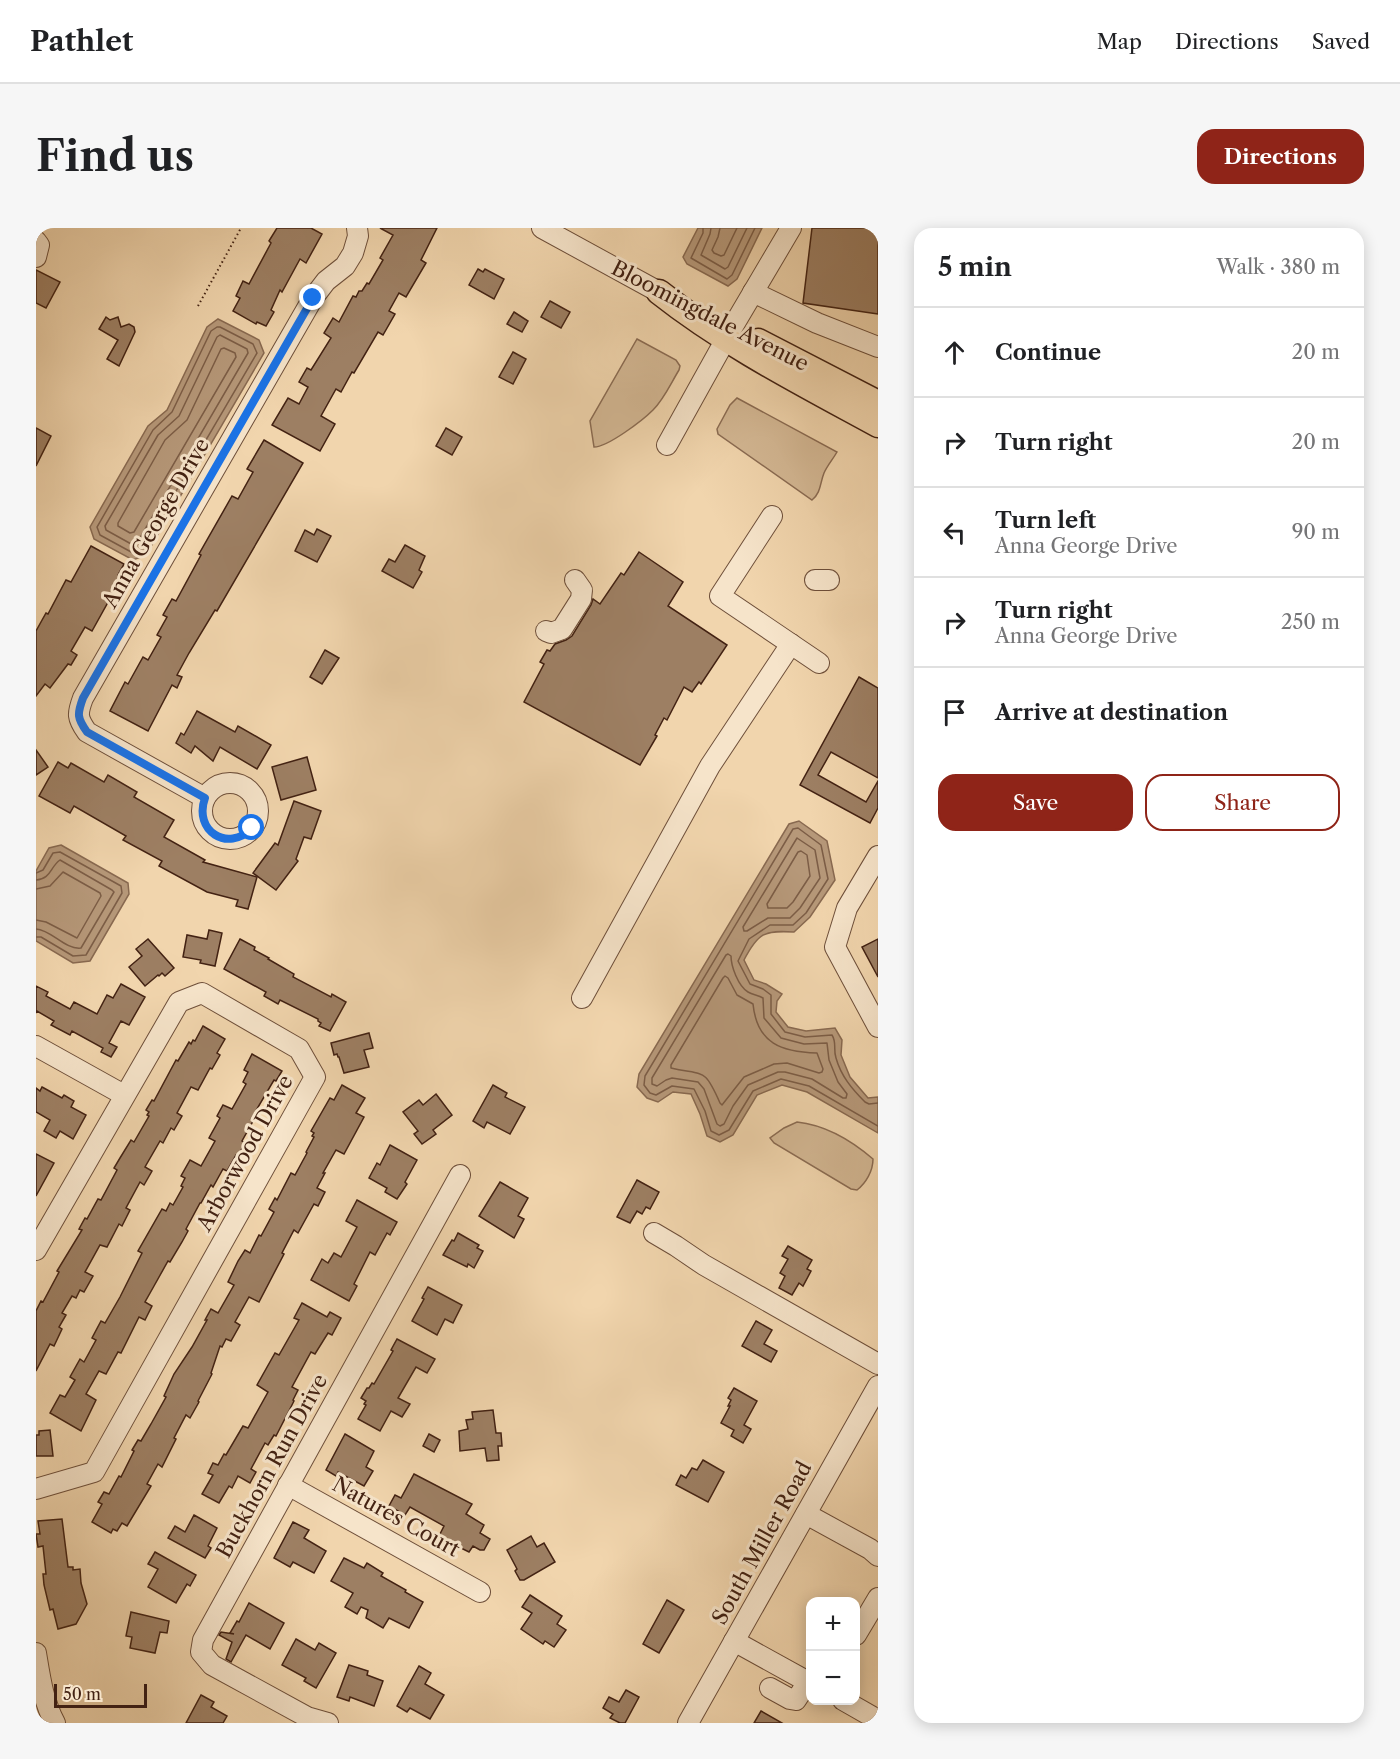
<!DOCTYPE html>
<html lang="en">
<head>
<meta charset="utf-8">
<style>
	body { margin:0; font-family:"Libre Caslon Text",serif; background:#f6f6f6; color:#202124 }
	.controls { position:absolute; right:18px; bottom:18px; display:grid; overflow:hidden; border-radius:12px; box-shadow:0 3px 15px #0003 }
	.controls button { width:54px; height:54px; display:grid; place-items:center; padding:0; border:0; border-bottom:2px solid #e0e0e0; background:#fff; color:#202124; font:30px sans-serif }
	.scale { position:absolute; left:18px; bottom:15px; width:93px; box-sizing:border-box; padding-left:6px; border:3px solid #432213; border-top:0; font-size:16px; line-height:21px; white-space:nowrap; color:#432213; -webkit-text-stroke:4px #f6e4ca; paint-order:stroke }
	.stop { position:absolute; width:18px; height:18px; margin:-14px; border:4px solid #1a73e8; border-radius:50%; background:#fff }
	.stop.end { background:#1a73e8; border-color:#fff; box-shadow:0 2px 6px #0008 }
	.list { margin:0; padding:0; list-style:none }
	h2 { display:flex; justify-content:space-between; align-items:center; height:78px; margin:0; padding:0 24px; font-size:26px }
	h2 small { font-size:20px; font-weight:400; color:#757577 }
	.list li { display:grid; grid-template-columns:39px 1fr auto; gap:18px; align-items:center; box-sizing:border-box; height:90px; padding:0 24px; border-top:2px solid #e0e0e0 }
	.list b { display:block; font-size:22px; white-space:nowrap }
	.list p { margin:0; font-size:20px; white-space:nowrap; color:#757577 }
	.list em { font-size:20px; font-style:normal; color:#757577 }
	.actions { display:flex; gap:12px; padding:18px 24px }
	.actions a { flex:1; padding:14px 0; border:2px solid #8f2418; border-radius:18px; text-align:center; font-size:21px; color:#8f2418 }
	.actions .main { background:#8f2418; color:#fff }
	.icon { flex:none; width:33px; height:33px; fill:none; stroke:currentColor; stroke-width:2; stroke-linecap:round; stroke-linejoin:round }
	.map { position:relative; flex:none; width:842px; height:1495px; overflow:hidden; border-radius:18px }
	header { display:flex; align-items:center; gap:36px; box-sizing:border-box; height:84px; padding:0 30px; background:#fff; border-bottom:2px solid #e0e0e0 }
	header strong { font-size:28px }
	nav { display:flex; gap:33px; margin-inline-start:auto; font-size:21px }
	.intro { display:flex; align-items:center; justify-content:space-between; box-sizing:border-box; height:144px; padding:0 36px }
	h1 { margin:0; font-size:42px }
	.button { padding:15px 27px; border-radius:18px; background:#8f2418; color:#fff; font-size:21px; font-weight:700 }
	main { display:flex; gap:36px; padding:0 36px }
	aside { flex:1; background:#fff; border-radius:18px; box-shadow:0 3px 15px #0003 }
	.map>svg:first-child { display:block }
	.green { fill:#d3b793; stroke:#8b6c53; stroke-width:1.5 }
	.water { fill:#b69879; stroke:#886950; stroke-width:1.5 }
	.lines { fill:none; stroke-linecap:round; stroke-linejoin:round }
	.shore { stroke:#7c5d46; stroke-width:1.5 }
	.building { fill:#9d7f63; stroke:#432213; stroke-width:1.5 }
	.minor-casing { stroke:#6e4f3a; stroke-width:22 }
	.major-casing { stroke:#432213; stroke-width:27 }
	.path { stroke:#432213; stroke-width:2; stroke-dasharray:1.5 3; stroke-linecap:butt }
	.minor { stroke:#f6e4ca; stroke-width:20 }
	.major { stroke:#f1d5ad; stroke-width:24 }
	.route { stroke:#1a73e8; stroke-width:8 }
	.labels { text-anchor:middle; stroke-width:6; stroke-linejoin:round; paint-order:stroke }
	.street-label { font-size:21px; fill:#432213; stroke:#f6e4ca }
</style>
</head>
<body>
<header>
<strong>Pathlet</strong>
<nav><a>Map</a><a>Directions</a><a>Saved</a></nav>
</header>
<div class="intro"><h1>Find us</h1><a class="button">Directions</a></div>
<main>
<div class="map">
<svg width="842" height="1495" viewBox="0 0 842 1495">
	<rect width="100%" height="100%" fill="#f1d5ad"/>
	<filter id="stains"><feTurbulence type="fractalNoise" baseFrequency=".00333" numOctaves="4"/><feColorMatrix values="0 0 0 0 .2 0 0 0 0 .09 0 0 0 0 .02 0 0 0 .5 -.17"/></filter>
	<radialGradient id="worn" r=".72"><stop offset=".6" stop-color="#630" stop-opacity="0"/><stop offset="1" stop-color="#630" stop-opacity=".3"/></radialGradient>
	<g class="green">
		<path d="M601,111L640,132L644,138L643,142C635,155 628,171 617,182C607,192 572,219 558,219L554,193Z"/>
		<path d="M701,170L801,224C797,231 791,238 788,245C784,255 785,265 776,272L682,206L681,201L694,177Z"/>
		<path d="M761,894C789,897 816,913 837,931C837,943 830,955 821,962L815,961L738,915L734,910L748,900Z"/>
	</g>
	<g class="water">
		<path d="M662,0H726L701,51L692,58L651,36L647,29Z"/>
		<path d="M182,91L223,112L228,125L110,327L97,332L58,311L54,299L112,198L131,182L171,99Z"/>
		<path d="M763,593L791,613L799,652L774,689L758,704C728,702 722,705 708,732L718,752L730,756L746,766L741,773L740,784L752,799L770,803L799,800L806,812L805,827L814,849L832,870L842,869V905L771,864L746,857L721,867L697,907L684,914L671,908L664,886L655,866L637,864L622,874L611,870L601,859L603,846L753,596Z"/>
		<path d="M25,617L92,655L93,666L54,733L37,735L0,713V643L13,620Z"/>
	</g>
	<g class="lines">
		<g class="shore">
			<path d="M667,0V5L655,30L691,51L696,47L719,0"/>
			<path d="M675,0L674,6L665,27L689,41L692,39L711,0"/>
			<path d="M684,0L682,9L676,22L678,25L685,28L688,27L701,0"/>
			<path d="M181,99H184L217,116L221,125L106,321L97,325L64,307L61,299L117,202L136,184L175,103Z"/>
			<path d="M184,107L211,121L212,125L101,315L97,317L70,302L69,298L122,207L143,188L181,109Z"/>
			<path d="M188,120L199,125L200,129L98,304L94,305L82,298V295L129,212L151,192L185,121Z"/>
			<path d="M761,610L779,622L784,650L764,680L754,690H732L711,703H708L707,699Z"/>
			<path d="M765,623L771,627L774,648L757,674L751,680H732L731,676L762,624Z"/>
			<path d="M0,645L7,642L17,625L24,624L85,658L86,665L50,727L37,728L5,709H0"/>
			<path d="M0,652C15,651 14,639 24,632L76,662L78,664L45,720C29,722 16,702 0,701"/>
			<path d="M0,661L14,658L27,644L64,665L65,668L41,710L10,694L0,692"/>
			<path d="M692,726L695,728C695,738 702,758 712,764C717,767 722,767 727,770L728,790L745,810L768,816L791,815L793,832L802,854L811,866L810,870H807L776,851L749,844H742L712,857L697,878L688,896L684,898L681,896L668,861L662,854L636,850L630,852L621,858L616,856V850L690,727Z"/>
			<path d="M689,748L692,750L701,767L717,776C721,816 746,824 781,825L787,841L786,844L783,845L751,835L738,836L708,849L686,877L684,875C668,839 669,848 635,840V837L687,750Z"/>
			<path d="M842,875L833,876L829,874C816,861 805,848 800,830C797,821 801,815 796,807L769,809L749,804L735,786V767L727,761L714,756L702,733L713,711L734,697H757L770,685L792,651L785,617L762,600L757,601L609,848L608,857L614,865L620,867L636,858L658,861L669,883L675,903L683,907L693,902L717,863L745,851L773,858L842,898"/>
		</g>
	</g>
	<g class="building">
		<path d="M241,0H275L286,6L270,35L264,31L246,64L244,62L235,82L238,84L230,98L221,94L220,96L197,83L204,70L200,68L207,53L213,56L235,15L233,13Z"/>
		<path d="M344,0H401L385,32L390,35L370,69L363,65L353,83L359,86L347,107L342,104L318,145L316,144L305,164L300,161L285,188L299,196L284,223L236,197L252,170L263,176L272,159L263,154L271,140L275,142L295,110L288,105L297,90L303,94L317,68L320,69L323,63H326L331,55L333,56L347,32L344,30L357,7Z"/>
		<path d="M776,0H842V86L767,75Z"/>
		<path d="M442,41L447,44L449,41L468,51L458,71L433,57Z"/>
		<path d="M0,42L24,54L10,80L0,75Z"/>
		<path d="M514,73L534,84L525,100L505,89Z"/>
		<path d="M478,84L492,93L486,104L471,96Z"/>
		<path d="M70,89L74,92L82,89L85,99L93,96L98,99L99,104L83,138L71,131L82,112L63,101Z"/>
		<path d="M477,124L490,131L477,156L463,149Z"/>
		<path d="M0,200L15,208L0,238Z"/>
		<path d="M410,200L426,209L416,227L400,218Z"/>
		<path d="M228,212L267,235L181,383L179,382L153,425L141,447L146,449L141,460L136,457L112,503L74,483L89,454L92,456L107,429L112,432L125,409L121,407L131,389L127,387L136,371L140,373L165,327L163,326L196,268L202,271L217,244L211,241Z"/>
		<path d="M281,301L295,308L281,334L259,323L269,302L278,307Z"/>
		<path d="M369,317L389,328L383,342L386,344L377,360L346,343L353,331L359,334Z"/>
		<path d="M55,318L88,336L82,347L86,349L56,403L49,399L35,423L41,427L35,437L32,436L14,460L9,456L0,468V403L10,385L12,386L30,352L35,354Z"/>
		<path d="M603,324L647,354L632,378L691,417L665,456L663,454L656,464L648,459L631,492L628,490L619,507L621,508L604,537L488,474L508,436L504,434L511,422L514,423L519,416L530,412L536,408L555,377L557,371L564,376L585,345L588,347Z"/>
		<path d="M289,422L303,430L286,456L274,449Z"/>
		<path d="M823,449L842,460V550L795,524L782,547L830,574L842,553V580L834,595L764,557Z"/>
		<path d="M161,483L199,504L202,498L235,517L221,541L184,519L177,533L159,518L155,525L140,515L145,505L148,507Z"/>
		<path d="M0,522L12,539L0,547Z"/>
		<path d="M271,529L280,562L245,572L236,539Z"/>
		<path d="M22,534L32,540L35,535L68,554L72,547L101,564L98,569L138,592L128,609L169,632L167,634L221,649L212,681L200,678L202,672L171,664L123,638L126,633L87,612L90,608L38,578L34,585L3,568Z"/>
		<path d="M258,573L285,583L275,611L268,609L260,631L262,633L240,662L217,645L239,615L242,617Z"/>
		<path d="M173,702L186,705L179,738L164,735L165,732L147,729L151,707L171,711Z"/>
		<path d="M112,711L138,740L129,748L126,745L123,748L122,747L109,758L93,739L106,728L100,721Z"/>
		<path d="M204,711L219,719L218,722L233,730L232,731L258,746L257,749L295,769L296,766L310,774L294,803L283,798L285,795L282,793V791L244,772L242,776L228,768L230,764L188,741Z"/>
		<path d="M842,711V749L826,719Z"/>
		<path d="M85,756L109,769L93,797L85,793L73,815L81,819L75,829L65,824L67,820L36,803L34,807L15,797L18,793L1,783L0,785V758L12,764L10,768L34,781L38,774L61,786L71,767L77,770Z"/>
		<path d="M167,798L189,811L181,825L184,827L176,841L174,840L162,862L155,859L141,885L146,888L138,902L135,900L127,915L124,913L109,939L116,943L108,957L104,954L90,980L94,982L86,998L83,996L71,1019L64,1017L49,1044L57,1048L48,1064L44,1062L40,1070L36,1068L26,1085L30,1087L23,1099L26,1101L18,1118L14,1116L0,1143V1083L5,1073L7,1074L23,1044L21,1043L46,1002L43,1001L49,990L51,991L62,971L65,972L81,942L78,940L84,930L95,912L98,914L113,888L111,887L113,884L110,882L116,872L118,873L140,832L142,833L153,814L155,816L157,812L159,813Z"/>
		<path d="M333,805L337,820L328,822L333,839L308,845L303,829H302L301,826L298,827L295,815Z"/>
		<path d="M216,826L246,843L240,853L238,852L215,891H217L216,895L206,913L209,915L202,928L200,927L191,943L187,941L177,959L175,957L165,975H164L150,1001L152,1003L146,1014L134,1034L132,1033L118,1058L109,1074L116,1078L109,1092L103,1089L85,1125L82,1124L70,1146L63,1143L50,1166L60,1172L45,1203L14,1185L24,1167L29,1169L39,1152L34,1149L44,1131L48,1134L60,1112L56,1110L65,1093L69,1095L84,1069L106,1025L102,1023L126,981L130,983L134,975L137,977L147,959L145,958L149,950L145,948L154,932L165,938L179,913L173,910L184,890L181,888L187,877L196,881L210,856L207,854L212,844L208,842Z"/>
		<path d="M306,857L329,870L320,885L328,889L308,926L300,922L287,945H289L281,960L289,964L282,978L278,976L262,1005L258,1002L246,1025L248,1026L223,1074L213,1069L199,1094L204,1097L195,1113L190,1111L186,1119L184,1118L175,1145L176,1146L162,1173L163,1174L154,1190L150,1187L138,1210L140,1211L126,1239L122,1236L111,1256L115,1258L91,1298L86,1295L81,1303L77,1301L75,1305L56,1294L66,1276L62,1274L68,1264L73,1266L83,1248L85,1249L98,1223L96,1222L102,1212L105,1213L115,1196L130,1169L128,1168L138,1146L156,1119L171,1092H169L175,1081L182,1085L198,1057L192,1054L202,1033L209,1022L214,1025L223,1007L225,1008L238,984L233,981L239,970L241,972L255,945L259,947L271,925L270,924L278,909L276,908L278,905L275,903L294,870L298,872Z"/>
		<path d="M457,857L471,865L469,869L489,879L474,906L451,894L448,900L437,893Z"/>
		<path d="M6,859L26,870L28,867L38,873L35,879L50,887L37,911L24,903L20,910L8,903L14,892L0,884V860L4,863Z"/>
		<path d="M400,866L416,887L397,902L400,906L386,916L378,906L382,903L367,884L383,872L387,877Z"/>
		<path d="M354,917L381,932L369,954L371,956L361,971L349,964L351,960L333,950L341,935L344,937Z"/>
		<path d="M0,926L18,935L0,968Z"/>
		<path d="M601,952L623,964L614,981L610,979L606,986L601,983L594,995L581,989Z"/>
		<path d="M464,954L492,970L482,988L488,991L478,1010L443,988Z"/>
		<path d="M321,972L361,994L354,1007L351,1005L339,1027L334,1024L318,1056L321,1058L313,1073L275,1052L286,1031L292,1035L298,1025L305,1029L321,999L310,993Z"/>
		<path d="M422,1005L443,1017L441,1020L447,1023L438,1040L432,1036L431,1039L407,1027L416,1012L418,1013Z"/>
		<path d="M752,1018L776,1032L771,1041L775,1043L767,1058L763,1055L756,1067L743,1060L749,1048L744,1045L752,1031L746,1028Z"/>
		<path d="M392,1059L426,1077L417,1095L409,1091L401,1107L376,1093L388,1071L386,1070Z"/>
		<path d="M266,1075L291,1089L294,1084L305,1090L296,1107L292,1105L279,1126L275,1124L256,1159L262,1162L257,1172L258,1173L240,1208L238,1207L232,1217L229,1215L215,1241L220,1244L214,1255L202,1248L196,1260L193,1258L183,1275L166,1266L177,1247L172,1245L177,1235L182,1237L188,1226L190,1227L207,1198L212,1200L232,1164L221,1157L239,1125L243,1127L263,1092L258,1090Z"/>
		<path d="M720,1093L736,1102L728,1116L741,1123L735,1134L706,1118Z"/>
		<path d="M361,1111L399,1131L391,1145L380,1139L362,1170L374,1176L366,1189L355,1183L344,1203L322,1191L330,1177L328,1176L330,1173L325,1170L331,1160H333L336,1155L338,1156L357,1123L355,1122Z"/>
		<path d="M698,1160L721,1173L708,1197L715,1201L707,1215L695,1208L698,1202L685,1195L694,1178H692L695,1172L692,1170Z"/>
		<path d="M457,1182L460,1205H465L466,1218H462L463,1232L451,1233L449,1220L424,1223L423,1203L432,1201L430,1192L437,1191L436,1184Z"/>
		<path d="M14,1202L17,1228H0V1207H3V1203Z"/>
		<path d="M309,1206L338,1223L330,1239L337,1243L328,1258L302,1244L300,1248L290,1242Z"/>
		<path d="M393,1206L404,1212L398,1224L387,1218Z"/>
		<path d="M667,1232L688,1244L672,1274L640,1257L645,1247L650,1250L656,1240L661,1242Z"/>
		<path d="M378,1246L436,1276L430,1286L448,1297L444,1305L454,1311L448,1322H444L437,1318L433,1324L413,1314L412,1316L402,1310L408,1298L374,1279L369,1287L353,1278L359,1267L365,1270Z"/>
		<path d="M158,1287L181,1300L172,1318L175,1320L169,1330L132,1310L139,1298L149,1304Z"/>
		<path d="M26,1291L32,1339H37V1342L44,1341L45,1355L51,1376L40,1396L22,1401L17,1381L14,1382L8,1357L7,1346H10L7,1318L2,1319L0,1306H4L2,1293Z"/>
		<path d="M257,1294L273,1302L268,1310L290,1323L278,1345L257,1334L254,1339L238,1330Z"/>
		<path d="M495,1308L501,1319L508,1315L519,1334L488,1352H484L479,1343L481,1341L471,1322Z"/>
		<path d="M119,1324L160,1347L154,1358L151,1356L140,1375L112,1359L122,1341L112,1336Z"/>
		<path d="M308,1330L328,1340L331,1335L347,1345L345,1348L370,1362L369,1364L387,1374L373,1400L353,1390L347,1400L330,1390L332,1382L325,1379L321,1386L309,1379L317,1365L295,1353Z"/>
		<path d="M494,1367L526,1388L521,1396L530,1402L518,1419L509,1413L507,1416L485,1401L496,1385L486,1379Z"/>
		<path d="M631,1372L648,1382L623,1425L607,1416Z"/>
		<path d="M213,1375L248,1395L234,1421L210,1407L195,1434L190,1431L196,1414L183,1407L185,1404L198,1406L194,1405L201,1393L203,1394Z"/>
		<path d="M95,1384L133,1393L131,1405L124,1404L119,1425L94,1420L96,1409L90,1408Z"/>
		<path d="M260,1411L279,1422L283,1415L300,1425L280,1460L268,1453L270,1450L246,1437Z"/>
		<path d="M313,1437L332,1443L331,1447L347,1453L338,1478L314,1469L313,1473L301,1469Z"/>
		<path d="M383,1438L395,1445L389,1456L408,1467L394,1491L374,1480L371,1484L361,1478Z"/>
		<path d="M590,1462L603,1469L589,1495H584L574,1490L577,1486L567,1480L573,1469L583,1474Z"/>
		<path d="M165,1467L178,1474L175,1479L191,1488L187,1495H150Z"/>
		<path d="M725,1483L746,1495H718Z"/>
	</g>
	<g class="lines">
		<g class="minor-casing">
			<g id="minor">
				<path d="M506,0L623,64"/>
				<path d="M0,13L3,17L0,29"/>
				<path d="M717,64L781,95L842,119"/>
				<path d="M631,217L696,100L755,0"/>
				<path d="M736,288L684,368L783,435"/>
				<path d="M779,352H793"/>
				<path d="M510,403L515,405L526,401L545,371L546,362L539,352"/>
				<circle cx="194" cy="583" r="28"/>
				<path d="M169,570L51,504C41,490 41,486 47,470L277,70L290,53L309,38L317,25L322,8L321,0"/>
				<path d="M842,628L811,680L799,719L842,799"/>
				<path d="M546,770L674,538L755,416"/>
				<path d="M0,818L88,867"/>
				<path d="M618,1005L640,1018L668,1037L842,1136"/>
				<path d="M0,1022L143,774L166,765L263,821L279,849L58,1244L0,1261"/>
				<path d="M252,1257L444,1364"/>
				<path d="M770,1286L834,1321L842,1328"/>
				<path d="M820,1407L842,1370"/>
				<path d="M698,1413L774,1455"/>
				<path d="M0,1425C4,1449 7,1473 19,1495"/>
				<path d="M734,1460L754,1471L760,1472L772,1454"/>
				<path d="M807,1472L842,1492"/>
				<path d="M292,1495L271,1489L176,1437L165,1424L167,1412L424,947"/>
				<path d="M652,1495L842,1158"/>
			</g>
		</g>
		<g class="major-casing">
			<g id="major">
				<path d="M623,64C690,117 767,156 842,197"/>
				<path d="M722,113L842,175"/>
			</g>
		</g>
		<path class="path" d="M162,78L205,0"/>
		<use href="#minor" class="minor"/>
		<use href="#major" class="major"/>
	</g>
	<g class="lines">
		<path class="route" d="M216,600C192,625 157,603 169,570L51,504C41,490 41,486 47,470L277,70"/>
	</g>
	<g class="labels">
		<g class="street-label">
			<text transform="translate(674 88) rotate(27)" y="7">Bloomingdale Avenue</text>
			<text transform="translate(120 295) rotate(-60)" y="7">Anna George Drive</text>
			<text transform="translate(209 925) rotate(-61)" y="7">Arborwood Drive</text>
			<text transform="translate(236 1238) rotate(-61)" y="7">Buckhorn Run Drive</text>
			<text transform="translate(360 1289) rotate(29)" y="7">Natures Court</text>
			<text transform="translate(726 1315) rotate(-61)" y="7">South Miller Road</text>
		</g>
	</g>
	<rect width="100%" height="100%" filter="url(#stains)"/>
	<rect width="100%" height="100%" fill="url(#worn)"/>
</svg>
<div class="controls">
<button>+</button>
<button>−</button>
</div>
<div class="scale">50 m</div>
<div class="stop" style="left:216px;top:600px"></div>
<div class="stop end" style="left:277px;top:70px"></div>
</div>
<aside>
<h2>5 min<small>Walk · 380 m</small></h2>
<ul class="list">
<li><svg class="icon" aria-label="ahead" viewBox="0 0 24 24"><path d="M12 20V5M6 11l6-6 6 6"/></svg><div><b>Continue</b></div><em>20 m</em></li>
<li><svg class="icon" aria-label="right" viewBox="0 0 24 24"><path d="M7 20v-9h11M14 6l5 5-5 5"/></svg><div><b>Turn right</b></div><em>20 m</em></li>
<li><svg class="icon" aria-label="left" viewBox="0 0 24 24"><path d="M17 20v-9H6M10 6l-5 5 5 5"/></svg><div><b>Turn left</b><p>Anna George Drive</p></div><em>90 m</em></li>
<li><svg class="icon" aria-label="right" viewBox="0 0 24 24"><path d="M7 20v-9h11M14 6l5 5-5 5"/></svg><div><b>Turn right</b><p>Anna George Drive</p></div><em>250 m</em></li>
<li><svg class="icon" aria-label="arrive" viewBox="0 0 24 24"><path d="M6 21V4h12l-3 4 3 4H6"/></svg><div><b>Arrive at destination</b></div></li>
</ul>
<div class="actions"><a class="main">Save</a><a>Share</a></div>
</aside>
</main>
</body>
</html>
